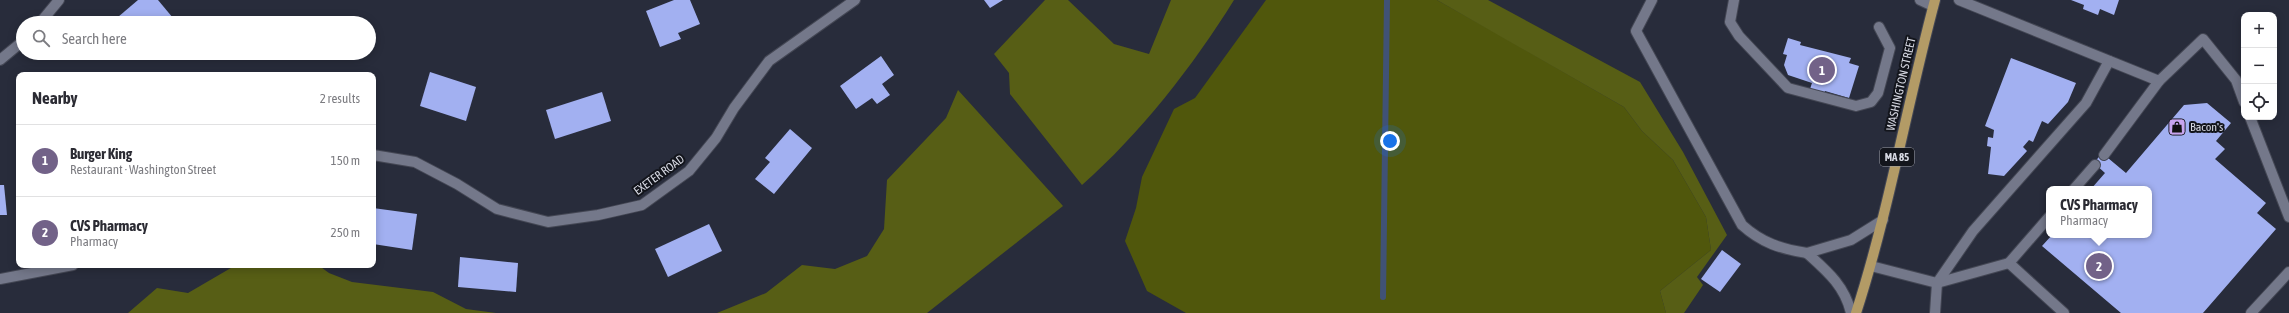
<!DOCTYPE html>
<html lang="en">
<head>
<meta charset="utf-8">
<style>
	body { margin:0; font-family:"Asap Condensed",sans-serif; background:#f7f7f7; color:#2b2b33 }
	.controls { position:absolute; right:12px; top:12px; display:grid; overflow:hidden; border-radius:8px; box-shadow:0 2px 10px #0003 }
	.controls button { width:36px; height:36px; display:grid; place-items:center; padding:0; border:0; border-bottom:1px solid #e1e1e2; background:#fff; color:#2b2b33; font:20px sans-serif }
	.you { position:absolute; left:1390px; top:141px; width:14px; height:14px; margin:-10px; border:3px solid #fff; border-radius:50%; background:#1a73e8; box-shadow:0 0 0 6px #1a73e833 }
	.badge { display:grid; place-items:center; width:26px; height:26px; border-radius:50%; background:#726288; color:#fff; font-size:13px; font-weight:700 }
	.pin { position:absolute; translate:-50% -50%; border:2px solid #fff; box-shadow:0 1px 4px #0006 }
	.popup { position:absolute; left:2046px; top:186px; width:106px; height:52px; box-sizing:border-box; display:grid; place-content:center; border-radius:8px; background:#fff; filter:drop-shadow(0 1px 3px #0005); font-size:13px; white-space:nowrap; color:#7c7c81 }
	.popup b { font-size:15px; color:#2b2b33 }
	.popup::after { content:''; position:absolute; left:50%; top:100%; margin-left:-8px; border:8px solid transparent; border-top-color:#fff }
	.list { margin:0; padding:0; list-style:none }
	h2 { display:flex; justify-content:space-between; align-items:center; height:52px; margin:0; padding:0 16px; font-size:17px }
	h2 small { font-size:13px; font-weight:400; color:#7c7c81 }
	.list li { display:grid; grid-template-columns:26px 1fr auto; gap:12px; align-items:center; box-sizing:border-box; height:72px; padding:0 16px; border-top:1px solid #e1e1e2 }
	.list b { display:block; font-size:15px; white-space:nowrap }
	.list p { margin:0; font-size:13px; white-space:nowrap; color:#7c7c81 }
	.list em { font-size:13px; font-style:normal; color:#7c7c81 }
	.icon { flex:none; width:22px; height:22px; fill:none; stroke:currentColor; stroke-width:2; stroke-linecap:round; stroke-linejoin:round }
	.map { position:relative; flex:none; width:2289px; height:313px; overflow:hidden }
	.search { position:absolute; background:#fff; box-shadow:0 2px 10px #0003; left:16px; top:16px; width:360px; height:44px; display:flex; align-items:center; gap:10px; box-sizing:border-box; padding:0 14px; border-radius:22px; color:#7c7c81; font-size:15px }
	.panel { position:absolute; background:#fff; box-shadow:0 2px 10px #0003; left:16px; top:72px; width:360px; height:196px; border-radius:8px }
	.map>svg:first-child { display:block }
	.green { fill:#50570c }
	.forest { fill:#575e15 }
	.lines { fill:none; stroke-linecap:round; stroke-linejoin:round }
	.stream { stroke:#405276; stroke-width:6 }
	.building { fill:#a2b0f1 }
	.service-casing { stroke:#444754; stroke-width:12 }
	.minor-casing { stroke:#444754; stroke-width:12 }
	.primary-casing { stroke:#444754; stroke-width:12 }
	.service { stroke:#74788a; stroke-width:10 }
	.minor { stroke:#74788a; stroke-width:10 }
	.primary { stroke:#b39b66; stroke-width:10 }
	.labels { text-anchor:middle; stroke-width:4; stroke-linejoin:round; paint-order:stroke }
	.shield { fill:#13151c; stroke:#9c9ea7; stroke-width:1 }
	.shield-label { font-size:11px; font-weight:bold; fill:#d6d8e2 }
	.street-label { font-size:12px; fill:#d6d8e2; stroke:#13151c }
	.poi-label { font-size:12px; fill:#d6d8e2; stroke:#13151c; text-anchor:start }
</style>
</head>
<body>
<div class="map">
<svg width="2289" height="313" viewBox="0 0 2289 313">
	<rect width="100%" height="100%" fill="#282c3b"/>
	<path class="green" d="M1266,0H1437L1501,36L1624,107L1642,131L1673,160L1706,217L1711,250L1660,291L1666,313H1186L1147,291L1125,241L1136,208L1142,177L1174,109L1195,98Z"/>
	<g class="forest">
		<path d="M1045,0H1068L1114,44L1149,54L1171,0H1234C1193,66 1140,134 1082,185L1010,94L1009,73L994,54Z"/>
		<path d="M1437,0H1488L1640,82L1683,152L1727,235L1697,277L1703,285L1684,313H1666L1660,291L1711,250L1706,217L1673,160L1642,131L1624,107Z"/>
		<path d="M958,90L1063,206L927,313H717L766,293L802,265L835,269L867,256L884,229L887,180L946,118Z"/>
		<path d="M236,265H318L329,273L352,282L433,292L466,309L496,313H128L157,288L188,293Z"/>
	</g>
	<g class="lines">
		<path class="stream" d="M1383,297L1387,0"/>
	</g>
	<g class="building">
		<path d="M138,0H158L173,18L168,23H111Z"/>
		<path d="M674,0H690L700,24L678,33L681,39L660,47L646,11Z"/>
		<path d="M984,0H1003L990,8Z"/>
		<path d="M2071,0H2119L2114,15L2100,9L2098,15L2083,9L2084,5Z"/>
		<path d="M1788,38L1801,42L1800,45L1851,58L1849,63L1859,66L1849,98L1825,91L1824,94L1810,89L1812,83L1788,75L1784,65L1787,55L1783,54Z"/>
		<path d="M881,56L894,75L882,84L890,95L877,104L872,98L856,109L840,86Z"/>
		<path d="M2011,58L2076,83L2068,102L2048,124L2042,121L2033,142L2029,140L2023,147L2027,151L2004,176L1988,174L1991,147L1987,146L1988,137L1993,138L1994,130L1985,126Z"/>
		<path d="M430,72L476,87L466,121L420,106Z"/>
		<path d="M602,92L611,121L555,139L546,110Z"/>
		<path d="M2207,103L2231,123L2216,141L2225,149L2215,159L2266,203L2257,213L2276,229L2203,313H2121L2042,246L2052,235H2149V189H2091L2105,173L2094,163L2102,153L2126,173L2184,105Z"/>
		<path d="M790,129L812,148L774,194L755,179L770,162L765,158Z"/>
		<path d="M0,185H4L7,215H0Z"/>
		<path d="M373,208L417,214L412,250L373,244Z"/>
		<path d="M709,224L722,251L668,277L655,249Z"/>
		<path d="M1722,250L1741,264L1720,292L1701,279Z"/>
		<path d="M460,257L518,263L516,292L458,287Z"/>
	</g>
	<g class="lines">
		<g class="service-casing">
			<g id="service">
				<path d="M1652,0L1636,31L1742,225C1762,243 1781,249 1807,253"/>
				<path d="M1734,0L1730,22L1739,36L1788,88L1856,106L1871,102L1878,93L1890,48L1879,27"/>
				<path d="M1920,0L1933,6"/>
				<path d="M1959,0L2159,81L2203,39L2236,80L2244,102"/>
				<path d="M2250,117L2289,217"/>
				<path d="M2104,155L2159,81"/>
				<path d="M2074,189L2095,165"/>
				<path d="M2009,263L2049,217"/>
				<path d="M1871,266L1937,283L2009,263L2064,313"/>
				<path d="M1851,313C1845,286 1827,271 1807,253L1851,240L1883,220"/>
				<path d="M1935,313L1937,283L1973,231L2086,103L2109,61"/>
				<path d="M2251,313L2289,272"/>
			</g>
		</g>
		<g class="minor-casing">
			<g id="minor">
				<path d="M40,23L59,0"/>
				<path d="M0,60L23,41"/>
				<path d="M373,155L415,162L457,184L497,209L548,222L598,215L642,205L689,171L716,138L734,108L769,61L855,0"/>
				<path d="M0,279L73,265"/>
			</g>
		</g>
		<g class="primary-casing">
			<path id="primary" d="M1856,313C1889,211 1907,104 1935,0"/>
		</g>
		<use href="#service" class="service"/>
		<use href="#minor" class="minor"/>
		<use href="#primary" class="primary"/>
	</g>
	<defs>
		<g id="shop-square" transform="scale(0.9)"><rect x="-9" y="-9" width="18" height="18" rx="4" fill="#c8a5ef" stroke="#13151c"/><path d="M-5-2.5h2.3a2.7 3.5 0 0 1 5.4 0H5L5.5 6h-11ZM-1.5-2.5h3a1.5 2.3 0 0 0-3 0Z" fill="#111"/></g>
	</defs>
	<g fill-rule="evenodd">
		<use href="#shop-square" x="2177" y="127"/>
	</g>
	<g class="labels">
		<rect class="shield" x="1880" y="148" width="34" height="18" rx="3"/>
		<g class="shield-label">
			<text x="1897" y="161">MA 85</text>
		</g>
		<g class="street-label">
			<text transform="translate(1901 84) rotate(-77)" y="4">WASHINGTON STREET</text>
			<text transform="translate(659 175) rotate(-36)" y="4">EXETER ROAD</text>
		</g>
		<g class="poi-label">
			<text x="2190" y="131">Bacon's</text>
		</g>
	</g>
</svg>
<div class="controls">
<button>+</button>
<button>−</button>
<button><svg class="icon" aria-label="locate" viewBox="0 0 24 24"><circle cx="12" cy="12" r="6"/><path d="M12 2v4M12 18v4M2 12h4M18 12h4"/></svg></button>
</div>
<div class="you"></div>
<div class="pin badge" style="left:1822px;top:70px">1</div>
<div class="pin badge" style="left:2099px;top:266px">2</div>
<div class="popup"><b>CVS Pharmacy</b>Pharmacy</div>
<div class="search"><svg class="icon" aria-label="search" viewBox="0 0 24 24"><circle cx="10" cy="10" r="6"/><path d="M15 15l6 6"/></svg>Search here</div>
<section class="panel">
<h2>Nearby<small>2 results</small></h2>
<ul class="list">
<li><span class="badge">1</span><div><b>Burger King</b><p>Restaurant · Washington Street</p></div><em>150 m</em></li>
<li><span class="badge">2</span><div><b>CVS Pharmacy</b><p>Pharmacy</p></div><em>250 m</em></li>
</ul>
</section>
</div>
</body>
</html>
